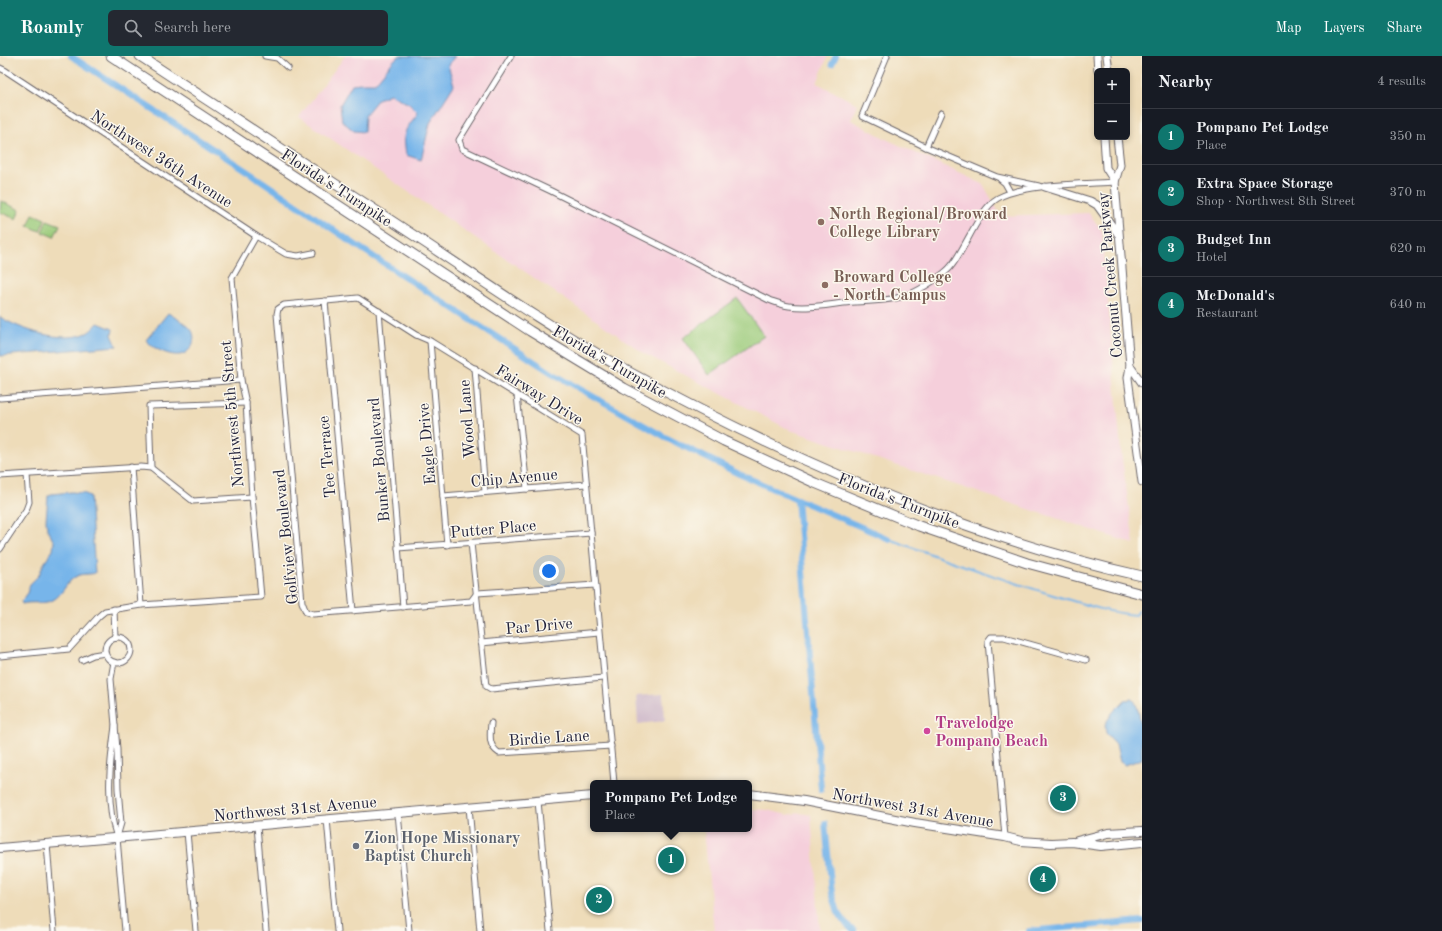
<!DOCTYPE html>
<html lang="en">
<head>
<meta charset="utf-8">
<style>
	body { margin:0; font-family:"Old Standard TT",serif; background:#242831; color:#f1f3f6 }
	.controls { position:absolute; right:12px; top:12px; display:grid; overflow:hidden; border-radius:6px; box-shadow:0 2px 6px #0003 }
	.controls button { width:36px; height:36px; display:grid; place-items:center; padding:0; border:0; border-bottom:1px solid #363941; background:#171b24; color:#f1f3f6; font:20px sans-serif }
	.you { position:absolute; left:549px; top:515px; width:14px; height:14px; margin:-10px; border:3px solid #fff; border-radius:50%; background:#1a73e8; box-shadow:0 0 0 6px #1a73e833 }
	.badge { display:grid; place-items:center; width:26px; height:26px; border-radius:50%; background:#0f766e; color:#fff; font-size:13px; font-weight:700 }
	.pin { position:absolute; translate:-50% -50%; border:2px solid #fff; box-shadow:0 1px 4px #0006 }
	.popup { position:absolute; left:590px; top:724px; width:162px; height:52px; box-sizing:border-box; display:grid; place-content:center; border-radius:6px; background:#171b24; filter:drop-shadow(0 1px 3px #0005); font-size:13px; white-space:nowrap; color:#9ea1a6 }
	.popup b { font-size:15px; color:#f1f3f6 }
	.popup::after { content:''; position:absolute; left:50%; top:100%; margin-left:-8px; border:8px solid transparent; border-top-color:#171b24 }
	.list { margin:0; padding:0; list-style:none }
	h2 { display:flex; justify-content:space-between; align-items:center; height:52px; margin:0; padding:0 16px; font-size:17px }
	h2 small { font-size:13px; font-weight:400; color:#9ea1a6 }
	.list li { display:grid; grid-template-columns:26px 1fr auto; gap:12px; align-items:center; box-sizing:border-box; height:56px; padding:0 16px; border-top:1px solid #363941 }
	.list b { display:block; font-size:15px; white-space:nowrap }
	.list p { margin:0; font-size:13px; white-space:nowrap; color:#9ea1a6 }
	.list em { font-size:13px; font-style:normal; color:#9ea1a6 }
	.icon { flex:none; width:22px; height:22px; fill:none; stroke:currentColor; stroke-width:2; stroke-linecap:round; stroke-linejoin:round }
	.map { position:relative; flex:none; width:1142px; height:875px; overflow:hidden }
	header { display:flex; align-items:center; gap:24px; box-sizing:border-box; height:56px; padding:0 20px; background:#0f766e; color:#fff }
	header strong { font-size:19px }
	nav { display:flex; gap:22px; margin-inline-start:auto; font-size:14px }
	.search { width:280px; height:36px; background:#242831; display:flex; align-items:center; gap:10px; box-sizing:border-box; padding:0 14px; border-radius:6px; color:#9ea1a6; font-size:15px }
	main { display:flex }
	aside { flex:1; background:#171b24 }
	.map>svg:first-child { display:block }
	.built { fill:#f5cfdb }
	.industrial { fill:#d1bdcc }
	.green { fill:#9bcb7a; stroke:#5e765a }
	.water { fill:#77b5ea; stroke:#4c6c92 }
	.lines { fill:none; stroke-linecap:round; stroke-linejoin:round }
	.stream { stroke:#77b5ea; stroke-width:2 }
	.canal { stroke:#77b5ea; stroke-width:6 }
	.minor-casing { stroke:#696367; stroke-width:7 }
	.secondary-casing { stroke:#696367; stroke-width:9 }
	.primary-casing { stroke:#696367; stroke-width:10 }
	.motorway-casing { stroke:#696367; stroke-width:11 }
	.minor { stroke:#fff; stroke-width:5 }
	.secondary { stroke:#fff; stroke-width:7 }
	.primary { stroke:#fff; stroke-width:8 }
	.motorway { stroke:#fff; stroke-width:9 }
	.education-dot { fill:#8d6e63; stroke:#fbf7ec; stroke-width:1.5 }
	.hotel-dot { fill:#d1479c; stroke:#fbf7ec; stroke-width:1.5 }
	.worship-dot { fill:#6b7280; stroke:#fbf7ec; stroke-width:1.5 }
	.labels { text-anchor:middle; stroke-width:3; stroke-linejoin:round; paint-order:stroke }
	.street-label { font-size:16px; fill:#22223b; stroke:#fbf7ec }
	.education-label { font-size:16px; font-weight:bold; fill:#785e54; stroke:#fbf7ec; text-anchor:start }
	.hotel-label { font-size:16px; font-weight:bold; fill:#b23c85; stroke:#fbf7ec; text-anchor:start }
	.worship-label { font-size:16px; font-weight:bold; fill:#5b616d; stroke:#fbf7ec; text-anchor:start }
</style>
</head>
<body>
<header>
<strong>Roamly</strong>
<div class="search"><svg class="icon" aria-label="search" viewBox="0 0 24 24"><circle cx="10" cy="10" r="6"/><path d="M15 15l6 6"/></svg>Search here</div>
<nav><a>Map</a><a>Layers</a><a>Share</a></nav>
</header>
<main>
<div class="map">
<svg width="1142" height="875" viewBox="0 0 1142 875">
	<rect width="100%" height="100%" fill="#fbf7ec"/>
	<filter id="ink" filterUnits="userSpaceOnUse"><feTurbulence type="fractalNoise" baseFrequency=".025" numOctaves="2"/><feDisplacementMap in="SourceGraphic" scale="8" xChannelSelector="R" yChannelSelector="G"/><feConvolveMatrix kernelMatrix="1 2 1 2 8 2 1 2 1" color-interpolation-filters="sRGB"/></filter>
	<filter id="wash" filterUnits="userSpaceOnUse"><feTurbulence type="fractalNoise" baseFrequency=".012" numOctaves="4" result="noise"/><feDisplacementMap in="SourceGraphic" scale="16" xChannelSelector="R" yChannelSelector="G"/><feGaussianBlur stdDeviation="0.9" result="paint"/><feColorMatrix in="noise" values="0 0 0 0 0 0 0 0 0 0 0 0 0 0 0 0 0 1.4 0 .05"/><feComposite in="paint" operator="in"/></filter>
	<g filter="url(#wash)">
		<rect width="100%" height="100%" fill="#eedcb9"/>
		<g class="built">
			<path d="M345,0H828L817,27L857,48L851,64L888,84L983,128L1001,160L1089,157L1102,175L1121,395L1134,488L790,374L645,298L299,61Z"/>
			<path d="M749,753L768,754L787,759L800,757L811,759L820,875H714L704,773H749Z"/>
		</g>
		<path class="industrial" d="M663,638L665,665L638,668L636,640Z"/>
		<g class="green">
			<path d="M1,145L20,154L16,163L0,156Z"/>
			<path d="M33,158L45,163L40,175L28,170Z"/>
			<path d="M47,164L60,169L54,181L42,176Z"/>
			<path d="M737,242L764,280L709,319L683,282Z"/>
		</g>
		<g class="water">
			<path d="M399,0H455L448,9L454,29L430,67L421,104L406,99C403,74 403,77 418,57L409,48L390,38L378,43L365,59L364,76L354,75L342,65L340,49L352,28L361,27H375L395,3Z"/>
			<path d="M168,257C175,262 185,266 191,273C198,283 191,298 179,299C168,300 152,292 146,284Z"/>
			<path d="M0,261C21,274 63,288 87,277C91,275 95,270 98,267L113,273L112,279L117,290L0,300Z"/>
			<path d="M72,436L83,437L90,440L95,517C89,519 83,517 77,520C66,525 63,539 53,544C43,549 32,545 22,548L21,545L26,540L30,528L39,519L43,509L53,494L54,486L47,473L46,464L48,440L51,438Z"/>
			<path d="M1133,643C1142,654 1142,689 1142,703L1125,709L1120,706L1116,688L1106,677L1105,668L1113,656L1125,644Z"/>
		</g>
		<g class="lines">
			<path class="stream" d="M889,483C944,503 998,522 1053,539C1080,547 1108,557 1136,559L1139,554"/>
			<g class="canal">
				<path d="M71,0L259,123L359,191L552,317L667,382L739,418L889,483"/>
				<path d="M832,8L836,0"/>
				<path d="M797,443L821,733"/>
				<path d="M825,767L832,837L838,856L847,869L854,875"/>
				<path d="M1029,875L1142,865"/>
			</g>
		</g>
	</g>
	<g filter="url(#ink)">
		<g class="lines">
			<g class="minor-casing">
				<g id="minor">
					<path d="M265,0L277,2L288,12"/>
					<path d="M511,0L459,84L462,93L551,135L769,244C775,246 782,249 789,250C807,253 826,249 844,247C865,245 889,246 910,238C920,234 946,218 952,209C966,191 980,152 998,142C1022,128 1085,128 1115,126"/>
					<path d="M887,0L862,60L926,91L997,121L1039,130"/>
					<path d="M0,12L6,15L256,180L286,198L298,200L313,197"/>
					<path d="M926,91L941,57"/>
					<path d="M1000,123L1005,127L1010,136"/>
					<path d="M325,245L353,555"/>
					<path d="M379,255L403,551"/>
					<path d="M430,285L447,489"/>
					<path d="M475,312L485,436"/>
					<path d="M517,339L527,433"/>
					<path d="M0,342L241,324"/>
					<path d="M131,411L141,549"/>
					<path d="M151,412L149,350L246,347"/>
					<path d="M0,420L141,411L151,412L193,445L252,441"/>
					<path d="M443,440L586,428"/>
					<path d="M471,487L486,630L491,633L603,622"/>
					<path d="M398,492L591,477"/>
					<path d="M0,493L26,454L29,446L27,419"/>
					<path d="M595,529L477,537L471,545L313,558L306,556L302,546L277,258L278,253L284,249L358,242L416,279L430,285L582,379L614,727"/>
					<path d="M114,553L115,581"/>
					<circle cx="118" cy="594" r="13"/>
					<path d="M481,587L599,576"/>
					<path d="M0,600L69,593L99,560L105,555L141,549L261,541L252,441L246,347L241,324L232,222L256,180"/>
					<path d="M82,604L93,599L105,597"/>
					<path d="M114,606L111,623L117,693L118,733L121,767L117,781"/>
					<path d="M491,667C490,679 488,690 499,697L611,690"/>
					<path d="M115,670C110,707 105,746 117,782L125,875"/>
					<path d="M538,745L550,875"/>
					<path d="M469,751L480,875"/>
					<path d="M398,757L409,875"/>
					<path d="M327,763L337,875"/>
					<path d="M257,770L266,875"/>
					<path d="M187,776L196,875"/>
					<path d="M1005,781L988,585L991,581H1004L1086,604"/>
					<path d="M47,788L54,875"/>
				</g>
			</g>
			<g class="secondary-casing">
				<g id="secondary">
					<path d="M1097,0L1098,15"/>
					<path d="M1107,0L1109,15"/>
					<path d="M1104,81L1106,112L1115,126"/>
					<path d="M1117,81L1120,109L1115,126L1130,310L1128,322L1142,426"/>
					<path d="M1045,131L1090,145L1097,149L1118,178"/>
					<path d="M1130,310L1142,327"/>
				</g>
			</g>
			<g class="primary-casing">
				<g id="primary">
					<path d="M749,738L804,745L915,767L1005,781L1021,785L1051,787L1072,786L1101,790L1142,786"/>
					<path d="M1077,785L1108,777L1142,775"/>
					<path d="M0,792L593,740"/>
				</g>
			</g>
			<g class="motorway-casing">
				<g id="motorway">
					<path d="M111,0L530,275L624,332L724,385L815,427L919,470L1027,507L1142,538"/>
					<path d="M140,0C236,63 331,125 427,188C493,232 559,277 629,316C790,404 963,480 1142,520"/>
				</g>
			</g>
			<use href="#minor" class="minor"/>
			<use href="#secondary" class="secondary"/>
			<use href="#primary" class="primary"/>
			<use href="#motorway" class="motorway"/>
		</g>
	</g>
	<g class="education-dot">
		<circle cx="821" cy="166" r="4"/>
		<circle cx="825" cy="229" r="4"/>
	</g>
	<circle class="hotel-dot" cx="927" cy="675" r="4"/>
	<circle class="worship-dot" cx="356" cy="790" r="4"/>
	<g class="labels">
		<g class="street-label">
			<text transform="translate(162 102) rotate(33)" y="6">Northwest 36th Avenue</text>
			<text transform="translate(337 131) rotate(33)" y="6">Florida's Turnpike</text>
			<text transform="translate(1109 219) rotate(-95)" y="6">Coconut Creek Parkway</text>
			<text transform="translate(610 305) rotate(30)" y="6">Florida's Turnpike</text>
			<text transform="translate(540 338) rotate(32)" y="6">Fairway Drive</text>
			<text transform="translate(231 358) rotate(-95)" y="6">Northwest 5th Street</text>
			<text transform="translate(466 363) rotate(-94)" y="6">Wood Lane</text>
			<text transform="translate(426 388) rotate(-95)" y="6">Eagle Drive</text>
			<text transform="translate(326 401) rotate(-95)" y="6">Tee Terrace</text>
			<text transform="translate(378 404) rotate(-95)" y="6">Bunker Boulevard</text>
			<text transform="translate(514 421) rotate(-5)" y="6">Chip Avenue</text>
			<text transform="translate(899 444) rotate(21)" y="6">Florida's Turnpike</text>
			<text transform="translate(493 472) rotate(-5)" y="6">Putter Place</text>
			<text transform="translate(285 481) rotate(-96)" y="6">Golfview Boulevard</text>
			<text transform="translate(539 569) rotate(-5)" y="6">Par Drive</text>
			<text transform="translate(549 681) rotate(-4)" y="6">Birdie Lane</text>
			<text transform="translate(913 751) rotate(10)" y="6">Northwest 31st Avenue</text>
			<text transform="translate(295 752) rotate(-5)" y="6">Northwest 31st Avenue</text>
		</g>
		<g class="education-label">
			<text x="829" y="163">North Regional/Broward<tspan x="829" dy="18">College Library</tspan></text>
			<text x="833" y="226">Broward College<tspan x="833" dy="18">- North Campus</tspan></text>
		</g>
		<g class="hotel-label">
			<text x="935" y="672">Travelodge<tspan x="935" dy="18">Pompano Beach</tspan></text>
		</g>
		<g class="worship-label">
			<text x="364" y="787">Zion Hope Missionary<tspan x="364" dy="18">Baptist Church</tspan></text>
		</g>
	</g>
</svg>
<div class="controls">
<button>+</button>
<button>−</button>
</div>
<div class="you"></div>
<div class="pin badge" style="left:671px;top:804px">1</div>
<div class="popup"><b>Pompano Pet Lodge</b>Place</div>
<div class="pin badge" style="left:599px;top:844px">2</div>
<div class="pin badge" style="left:1063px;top:742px">3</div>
<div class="pin badge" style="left:1043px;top:823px">4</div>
</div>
<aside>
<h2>Nearby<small>4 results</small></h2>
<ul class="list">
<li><span class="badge">1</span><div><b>Pompano Pet Lodge</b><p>Place</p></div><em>350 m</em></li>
<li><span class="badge">2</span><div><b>Extra Space Storage</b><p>Shop · Northwest 8th Street</p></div><em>370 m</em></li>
<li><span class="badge">3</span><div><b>Budget Inn</b><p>Hotel</p></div><em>620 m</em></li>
<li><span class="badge">4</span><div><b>McDonald's</b><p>Restaurant</p></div><em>640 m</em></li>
</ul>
</aside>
</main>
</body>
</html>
